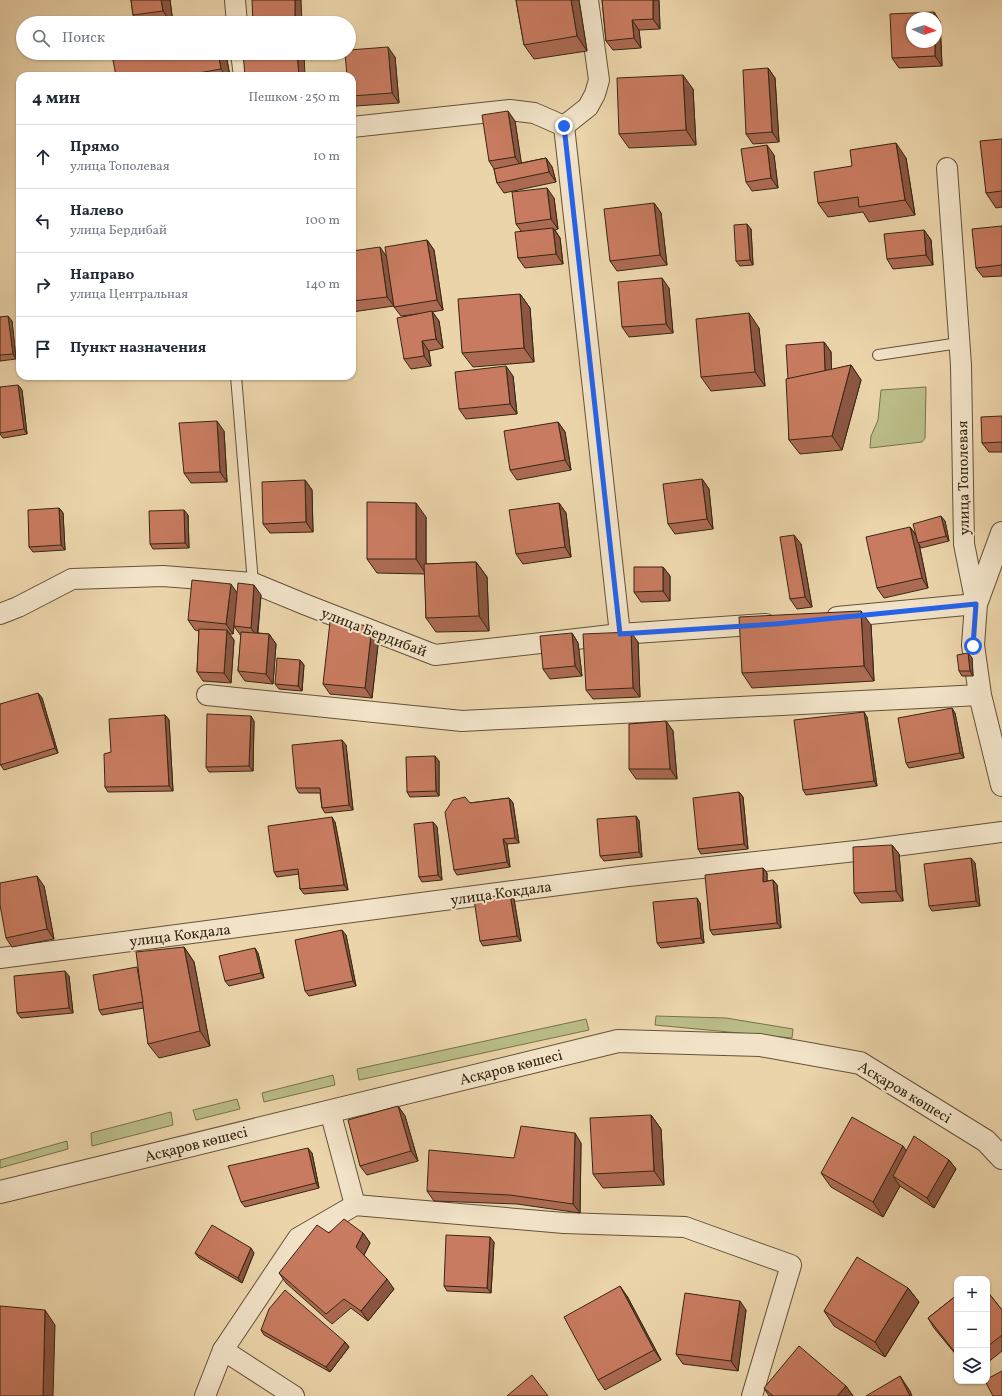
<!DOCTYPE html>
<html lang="ru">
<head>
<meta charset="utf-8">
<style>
	body { margin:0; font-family:Vollkorn,serif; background:#f2f2f3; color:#1f2937 }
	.controls { position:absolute; right:12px; bottom:12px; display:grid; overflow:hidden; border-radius:8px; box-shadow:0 1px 3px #0004 }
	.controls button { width:36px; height:36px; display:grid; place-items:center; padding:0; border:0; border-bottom:1px solid #e0e1e3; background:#fff; color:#1f2937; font:20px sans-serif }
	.compass { position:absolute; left:906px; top:12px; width:36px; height:36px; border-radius:50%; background:#fff; box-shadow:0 1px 3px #0004; rotate:93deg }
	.stop { position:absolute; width:12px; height:12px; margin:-9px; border:3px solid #2563eb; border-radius:50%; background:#fff }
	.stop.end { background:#2563eb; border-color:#fff; box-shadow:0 1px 4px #0008 }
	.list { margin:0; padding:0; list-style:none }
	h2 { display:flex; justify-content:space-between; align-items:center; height:52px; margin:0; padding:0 16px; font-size:17px }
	h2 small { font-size:13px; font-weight:400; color:#747a83 }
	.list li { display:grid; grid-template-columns:26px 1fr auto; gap:12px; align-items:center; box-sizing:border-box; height:64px; padding:0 16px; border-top:1px solid #e0e1e3 }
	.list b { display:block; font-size:15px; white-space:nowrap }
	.list p { margin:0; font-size:13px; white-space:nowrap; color:#747a83 }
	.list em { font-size:13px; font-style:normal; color:#747a83 }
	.icon { flex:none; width:22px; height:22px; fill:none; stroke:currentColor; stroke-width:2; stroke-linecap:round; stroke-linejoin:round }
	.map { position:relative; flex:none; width:1002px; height:1396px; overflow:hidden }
	.search { position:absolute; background:#fff; box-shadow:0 1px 3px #0004; left:16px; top:16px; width:340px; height:44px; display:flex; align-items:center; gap:10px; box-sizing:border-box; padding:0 14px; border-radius:22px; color:#747a83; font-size:15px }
	.panel { position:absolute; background:#fff; box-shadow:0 1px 3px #0004; left:16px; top:72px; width:340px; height:308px; border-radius:12px }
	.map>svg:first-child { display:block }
	.green { fill:#babc87; stroke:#78724c }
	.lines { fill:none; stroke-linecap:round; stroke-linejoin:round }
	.service-casing { stroke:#635238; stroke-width:12 }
	.minor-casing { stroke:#635238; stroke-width:22 }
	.tertiary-casing { stroke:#635238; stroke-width:24 }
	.service { stroke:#f2e3c8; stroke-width:10 }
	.minor { stroke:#f2e3c8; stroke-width:20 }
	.tertiary { stroke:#f2e3c8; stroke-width:22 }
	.wall { fill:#ac6a53; stroke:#362712 }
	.shaded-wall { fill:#8c5643; stroke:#362712 }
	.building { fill:#c87b60; stroke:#362712 }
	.route { stroke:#2563eb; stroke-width:5 }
	.labels { text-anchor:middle; stroke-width:4; stroke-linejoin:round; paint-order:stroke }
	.street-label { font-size:15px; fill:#362712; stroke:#f2e3c8 }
</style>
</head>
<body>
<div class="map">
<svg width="1002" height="1396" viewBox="0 0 1002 1396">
	<rect width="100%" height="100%" fill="#ebd4aa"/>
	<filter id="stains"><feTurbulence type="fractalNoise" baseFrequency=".005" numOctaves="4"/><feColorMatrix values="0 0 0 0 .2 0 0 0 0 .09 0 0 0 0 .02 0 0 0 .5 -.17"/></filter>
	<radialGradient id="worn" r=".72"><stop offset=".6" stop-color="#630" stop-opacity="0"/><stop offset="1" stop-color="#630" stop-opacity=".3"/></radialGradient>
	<g class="green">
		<path d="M926,387L925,438L922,442L870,448L871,436L878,420L881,390Z"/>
		<path d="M656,1016L726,1018L793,1029L792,1038L655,1025Z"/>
		<path d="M586,1019L589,1030L359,1080L357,1069Z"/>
		<path d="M333,1075L335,1085L264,1102L262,1093Z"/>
		<path d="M237,1099L240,1109L196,1120L193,1110Z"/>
		<path d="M171,1112L173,1125L92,1146L91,1133Z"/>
		<path d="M67,1141L68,1149L0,1168V1160Z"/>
	</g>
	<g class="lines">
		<g class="service-casing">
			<g id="service">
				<path d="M878,355L959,343"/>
				<path d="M236,376L253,583"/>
			</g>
		</g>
		<g class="minor-casing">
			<g id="minor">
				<path d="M235,0L237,23"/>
				<path d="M588,0L599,80L595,94L588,107L564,126L620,634"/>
				<path d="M241,53L244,76"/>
				<path d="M352,127L510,110L534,113L564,126"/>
				<path d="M0,614L18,607L72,579L163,576L253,583L304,604L435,655L620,634L766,624"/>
				<path d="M837,617L976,604L964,544L961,365L947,168"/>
				<path d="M207,695L462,721L980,695"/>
				<path d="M0,958L628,876L865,850L1002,832"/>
				<path d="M330,1111L355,1205"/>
				<path d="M223,1350L294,1396"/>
				<path d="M205,1396L223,1350L298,1238L355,1205L564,1223L685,1227L791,1265L752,1396"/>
			</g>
		</g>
		<g class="tertiary-casing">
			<g id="tertiary">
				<path d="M1002,533L976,604L973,645L980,695L1002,785"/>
				<path d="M0,1192L618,1041L760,1045L860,1063L986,1141L1002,1158"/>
			</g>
		</g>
		<use href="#service" class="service"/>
		<use href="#minor" class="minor"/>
		<use href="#tertiary" class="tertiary"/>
	</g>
	<g class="wall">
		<path d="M131,0H170L173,23H138L133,15Z"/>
		<path d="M516,0H579L587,51L534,59L524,45Z"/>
		<path d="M602,0L659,1L660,29L639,30L641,48L613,50L606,41Z"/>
		<path d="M934,12L940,22L942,66L899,68L892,58Z"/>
		<path d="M226,55L230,76H116Z"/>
		<path d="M395,57L399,103L356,106L352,101V76Z"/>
		<path d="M768,68L775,78L779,142L753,144L746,134Z"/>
		<path d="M693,89L696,145L629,148L619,134Z"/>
		<path d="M515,121L521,163L546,158L552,167L556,182L504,193L497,183L494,169L489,161Z"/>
		<path d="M1002,139V207L996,208L986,193Z"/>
		<path d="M774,155L778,188L752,191L746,182Z"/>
		<path d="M906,158L915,215L869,222L863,212L828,217L818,203L852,166Z"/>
		<path d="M554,198L558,229L555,230L560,238L563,264L525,268L518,258L521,231L516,224Z"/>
		<path d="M654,203L661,213L667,265L617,271L610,261Z"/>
		<path d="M1002,226V276L983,277L976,268Z"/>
		<path d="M751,229L753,265L740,266L736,261Z"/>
		<path d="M924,230L931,240L933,265L893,269L887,259Z"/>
		<path d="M427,240L434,250L443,310L432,312L439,321L443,348L429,351L431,366L411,369L404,359L418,314L401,316L394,307L390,283L394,306L352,312V251L386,256Z"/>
		<path d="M669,288L673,333L629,337L622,327Z"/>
		<path d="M520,294L530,308L534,362L473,367L462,353Z"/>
		<path d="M0,317L12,321L16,359L0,361Z"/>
		<path d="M759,328L765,386L711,391L701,377Z"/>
		<path d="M824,342L831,352V370L851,365L861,380L842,450L800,454L789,440L788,379Z"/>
		<path d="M513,376L517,414L466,419L459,409Z"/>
		<path d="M18,385L22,390L27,434L3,438L0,434V433Z"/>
		<path d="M1002,416V452H989L982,443Z"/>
		<path d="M558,422L565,432L571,470L517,480L510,470Z"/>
		<path d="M224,431L227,482L191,483L184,473Z"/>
		<path d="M702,479L709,489L713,529L675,534L668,524Z"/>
		<path d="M305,480L312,490L313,532L270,533L263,524Z"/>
		<path d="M559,503L566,513L571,557L523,564L516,554Z"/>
		<path d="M59,508L63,513L65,550L33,552L29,547Z"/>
		<path d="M188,515L189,548L153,549L150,544Z"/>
		<path d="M426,517V564L476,562L487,577L489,631L436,632L426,618L425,574L377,573L367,559Z"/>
		<path d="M945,521L949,541L921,548L919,544L928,588L884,598L877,588L910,527L916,535Z"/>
		<path d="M801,544L812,607L797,609L790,599Z"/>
		<path d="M663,567L670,576V601L641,602L634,592Z"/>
		<path d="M237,593L261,595L258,633L269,634L276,644L273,684L245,681L238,671L241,636L234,626L233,634H229L234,640L231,683L203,681L197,672L199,631L195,630L188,620Z"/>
		<path d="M871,625L874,681L752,688L742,673Z"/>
		<path d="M372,626L379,636L372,698L330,694L323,684Z"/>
		<path d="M572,633L578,643L582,676L550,679L543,669Z"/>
		<path d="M638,642L640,697L593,699L586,690Z"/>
		<path d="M968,653L972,658L973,676H962L959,671Z"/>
		<path d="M300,660L304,665L302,691L279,689L275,684Z"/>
		<path d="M38,693L42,698L58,753L4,770L0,764Z"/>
		<path d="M955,713L964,758L909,768L906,763Z"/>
		<path d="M165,715L169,720L173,791L108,792L105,787L111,752Z"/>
		<path d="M867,717L877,786L806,795L803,790Z"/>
		<path d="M254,721L253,771L209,772L206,767Z"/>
		<path d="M666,721L673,731L677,779H636L629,769Z"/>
		<path d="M346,745L353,810L325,813L322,808L320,793H299L296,788Z"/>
		<path d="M439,761V796L410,797L407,792Z"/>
		<path d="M739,792L743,797L748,849L701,854L698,849Z"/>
		<path d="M509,798L513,803L519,843L507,844L510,867L457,875L454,870L470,803Z"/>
		<path d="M636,816L639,821L642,857L604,861L600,856Z"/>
		<path d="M335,822L348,890L304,894L300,889L299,874L277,877L274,872Z"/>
		<path d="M433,822L437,827L442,880L422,882L419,877Z"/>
		<path d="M892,845L899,854L903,901L861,903L854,893Z"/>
		<path d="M975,863L980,906L932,911L929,906Z"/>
		<path d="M763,868L767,873V881L773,880L777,885L781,928L713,935L710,930Z"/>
		<path d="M44,886L54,939L12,947L6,938Z"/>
		<path d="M510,894L514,899L521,941L483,946L480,941Z"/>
		<path d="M700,903L704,943L661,948L657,943Z"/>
		<path d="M346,935L356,986L309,996L305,991Z"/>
		<path d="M184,947L194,962L210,1046L159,1058L148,1044L144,1008L102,1015L99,1010L139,969Z"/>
		<path d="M258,953L264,978L229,986L225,981Z"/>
		<path d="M69,976L73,1013L21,1018L17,1013Z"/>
		<path d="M398,1106L405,1116L418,1161L367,1175L360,1166Z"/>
		<path d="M651,1115L661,1129L664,1185L603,1188L593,1174Z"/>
		<path d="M581,1143L580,1213L517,1204L434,1201L427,1191L514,1158Z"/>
		<path d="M903,1146L906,1151L949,1160L956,1169L934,1208L900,1186L883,1217L831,1187L821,1173Z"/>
		<path d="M312,1153L319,1188L245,1207L241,1202Z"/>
		<path d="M329,1233H363L370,1243L364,1255L394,1289L368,1321L351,1308L332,1324L286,1283L279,1273Z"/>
		<path d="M494,1242L491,1293L447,1291L444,1286Z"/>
		<path d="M195,1253H254L242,1283L199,1258Z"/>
		<path d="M908,1288L919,1302L885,1357L834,1326L824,1311Z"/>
		<path d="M987,1291L1002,1310V1351L987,1363Z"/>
		<path d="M957,1295V1356L934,1328L928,1318Z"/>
		<path d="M627,1296L661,1360L605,1390L598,1380Z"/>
		<path d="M746,1310L738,1371L683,1364L676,1354Z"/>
		<path d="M261,1330L345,1342L349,1347L330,1372L264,1335Z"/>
		<path d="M846,1386L853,1396H769L764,1388Z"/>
	</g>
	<g class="shaded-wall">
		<path d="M161,0H170L173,23H171L163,11Z"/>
		<path d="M295,0H301L302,23H295Z"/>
		<path d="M571,0H579L587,51L577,36Z"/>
		<path d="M653,0H659V1L660,29L653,19Z"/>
		<path d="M934,12L940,22L942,66L935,56V42H936V18H934Z"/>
		<path d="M632,20L639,30L641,48L634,38Z"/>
		<path d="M388,47L395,57L399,103L392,93Z"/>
		<path d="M218,53H225L226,55L230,76H226L221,69Z"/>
		<path d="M297,53H304L305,76H299Z"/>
		<path d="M768,68L775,78L779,142L772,132Z"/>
		<path d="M683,75L693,89L696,145L686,130Z"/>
		<path d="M508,111L515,121L522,167L515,157Z"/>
		<path d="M896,143L906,158L915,215L905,200Z"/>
		<path d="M767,145L774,155L778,188L771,178Z"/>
		<path d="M546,158L552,167L556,182L549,172Z"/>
		<path d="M547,188L554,198L558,229L551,219Z"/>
		<path d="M654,203L661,213L667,265L660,255Z"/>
		<path d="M747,224L751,229L753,265L750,260Z"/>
		<path d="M553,228L560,238L563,264L556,254Z"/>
		<path d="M924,230L931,240L933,265L926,255Z"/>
		<path d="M427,240L434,250L443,310L437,300Z"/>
		<path d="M380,247L387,257L394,306L387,297Z"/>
		<path d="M662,278L669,288L673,333L666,324Z"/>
		<path d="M520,294L530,308L534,362L524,348Z"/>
		<path d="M432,311L439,321L443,348L436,339Z"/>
		<path d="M749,313L759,328L765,386L755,372Z"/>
		<path d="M8,316L12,321L16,359L13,354Z"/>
		<path d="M422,341L429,351L431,366L424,356Z"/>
		<path d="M824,342L831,352L832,383L825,373Z"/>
		<path d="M851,365L861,380L842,450L832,436Z"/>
		<path d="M506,366L513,376L517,414L510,404Z"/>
		<path d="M18,385L22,390L27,434L24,429Z"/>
		<path d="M217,421L224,431L227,482L220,472Z"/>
		<path d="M558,422L565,432L571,470L565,460Z"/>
		<path d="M702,479L709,489L713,529L707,519Z"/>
		<path d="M305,480L312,490L313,532L306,522Z"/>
		<path d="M416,503L426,517V574L416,559Z"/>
		<path d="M559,503L566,513L571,557L565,547Z"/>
		<path d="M59,508L63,513L65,550L61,545Z"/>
		<path d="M184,510L188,515L189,548L185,543Z"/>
		<path d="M941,516L945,521L949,541L946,536Z"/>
		<path d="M910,527L917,537L918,543L919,544L928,588L922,578Z"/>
		<path d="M794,535L801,544L812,607L805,597Z"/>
		<path d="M476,562L487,577L489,631L479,616Z"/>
		<path d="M663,567L670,576V601L663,591Z"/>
		<path d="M231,584L238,594L233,634L226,624Z"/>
		<path d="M254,585L261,595L257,637L251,628Z"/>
		<path d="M861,611L871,625L874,681L864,666Z"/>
		<path d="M372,626L379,636L372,698L365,688Z"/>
		<path d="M227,630L234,640L231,683L224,673Z"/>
		<path d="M631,632L638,642L640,697L633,688Z"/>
		<path d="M572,633L578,643L582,676L575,666Z"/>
		<path d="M269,634L276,644L273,684L266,674Z"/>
		<path d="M968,653L972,658L973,676L970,671Z"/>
		<path d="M300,660L304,665L302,691L298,686Z"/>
		<path d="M38,693L42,698L58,753L55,748Z"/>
		<path d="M952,708L955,713L964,758L960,753Z"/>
		<path d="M864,712L867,717L877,786L874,781Z"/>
		<path d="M165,715L169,720L173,791L169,786Z"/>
		<path d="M251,716L254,721L253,771L249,766Z"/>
		<path d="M666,721L673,731L677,779L670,769Z"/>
		<path d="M342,740L346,745L353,810L349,805Z"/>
		<path d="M435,756L439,761V796L436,791Z"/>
		<path d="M739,792L743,797L748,849L744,844Z"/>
		<path d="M509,798L513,803L519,843L515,838Z"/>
		<path d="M636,816L639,821L642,857L639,852Z"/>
		<path d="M332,817L335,822L348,890L344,885Z"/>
		<path d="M433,822L437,827L442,880L438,875Z"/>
		<path d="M503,839L507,844L510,867L507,862Z"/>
		<path d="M892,845L899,854L903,901L896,891Z"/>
		<path d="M971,858L975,863L980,906L976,901Z"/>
		<path d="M763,868L767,873V887L763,882Z"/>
		<path d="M37,876L44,886L54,939L47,929Z"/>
		<path d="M773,880L777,885L781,928L777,923Z"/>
		<path d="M510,894L514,899L521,941L517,936Z"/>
		<path d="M697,898L700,903L704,943L701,938Z"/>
		<path d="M342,930L346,935L356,986L353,981Z"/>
		<path d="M184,947L194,962L210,1046L200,1031Z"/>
		<path d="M255,948L258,953L264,978L261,973Z"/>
		<path d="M65,971L69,976L73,1013L69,1008Z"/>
		<path d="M398,1106L405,1116L418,1161L411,1151Z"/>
		<path d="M651,1115L661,1129L664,1185L654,1171Z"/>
		<path d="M575,1133L581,1143L580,1213L573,1204Z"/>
		<path d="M903,1146L913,1161L893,1176L900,1186L883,1217L873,1202Z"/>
		<path d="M308,1148L312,1153L319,1188L316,1183Z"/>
		<path d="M949,1160L956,1169L934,1208L927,1198Z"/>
		<path d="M363,1233L370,1243L363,1257L356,1247Z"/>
		<path d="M490,1237L494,1242L491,1293L487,1288Z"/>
		<path d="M251,1248L254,1253L242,1283L238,1278Z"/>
		<path d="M387,1279L394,1289L368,1321L361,1311Z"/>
		<path d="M620,1286L627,1296L661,1360L654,1350Z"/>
		<path d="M908,1288L919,1302L885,1357L875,1342Z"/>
		<path d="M740,1301L746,1310L738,1371L731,1361Z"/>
		<path d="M45,1310L55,1325L53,1396H43Z"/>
		<path d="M345,1342L349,1347L330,1372L326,1367Z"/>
		<path d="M900,1376L910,1391L912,1396H910Z"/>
		<path d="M846,1386L853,1396H837Z"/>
	</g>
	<g class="building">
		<path d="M131,0H161L163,11L133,15Z"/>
		<path d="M252,0H295V23H253Z"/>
		<path d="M516,0H571L577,36L524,45Z"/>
		<path d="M602,0H653V19L632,20L634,38L606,41Z"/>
		<path d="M934,12V18H912V42H935V56L892,58L890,14Z"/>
		<path d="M388,47L392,93L352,96V76H347L345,53H349V50Z"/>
		<path d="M150,53H218L221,69L198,73V76H116L113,60Z"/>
		<path d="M243,53H297L299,76H245Z"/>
		<path d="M768,68L772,132L746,134L743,70Z"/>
		<path d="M683,75L686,130L619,134L617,78Z"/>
		<path d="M508,111L515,157L489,161L482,115Z"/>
		<path d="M1002,139V191L986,193L980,141Z"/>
		<path d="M896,143L905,200L859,207L858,197L818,203L814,172L852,166L850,150Z"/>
		<path d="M767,145L771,178L746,182L741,149Z"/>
		<path d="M546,158L549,172L497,183L494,169Z"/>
		<path d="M547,188L551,219L516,224L512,192Z"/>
		<path d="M654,203L660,255L610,261L604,209Z"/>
		<path d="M747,224L750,260L736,261L734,225Z"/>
		<path d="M1002,226V265L976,268L972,229Z"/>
		<path d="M553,228L556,254L518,258L515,232Z"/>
		<path d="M924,230L926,255L887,259L884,234Z"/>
		<path d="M427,240L437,300L394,307L385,247Z"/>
		<path d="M380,247L387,297L352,301V251Z"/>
		<path d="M662,278L666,324L622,327L618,282Z"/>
		<path d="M520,294L524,348L462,353L458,299Z"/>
		<path d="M432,311L436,339L422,341L424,356L404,359L397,318Z"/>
		<path d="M749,313L755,372L701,377L696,319Z"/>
		<path d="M8,316L13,354L0,355V317Z"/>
		<path d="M824,342L825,371L788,379L786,345Z"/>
		<path d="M851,365L832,436L789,440L786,379Z"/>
		<path d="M506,366L510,404L459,409L455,372Z"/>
		<path d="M18,385L24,429L0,433V387Z"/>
		<path d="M1002,416V442L982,443L981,417Z"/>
		<path d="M217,421L220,472L184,473L179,423Z"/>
		<path d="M558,422L565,460L510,470L504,431Z"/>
		<path d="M702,479L707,519L668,524L663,484Z"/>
		<path d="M305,480L306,522L263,524L262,482Z"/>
		<path d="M367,502L416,503V559H367Z"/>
		<path d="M559,503L565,547L516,554L509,510Z"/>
		<path d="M59,508L61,545L29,547L28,510Z"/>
		<path d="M184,510L185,543L150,544L149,511Z"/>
		<path d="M941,516L946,536L918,543L913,524Z"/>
		<path d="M910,527L922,578L877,588L866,537Z"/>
		<path d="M794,535L805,597L790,599L780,537Z"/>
		<path d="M476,562L479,616L426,618L424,564Z"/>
		<path d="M634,567H663V591L634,592Z"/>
		<path d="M192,580L231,584L226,624L188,620Z"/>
		<path d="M238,583L254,585L251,628L234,626Z"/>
		<path d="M861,611L864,666L742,673L739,617Z"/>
		<path d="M330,622L372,626L365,688L323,684Z"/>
		<path d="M199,629L227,630L224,673L197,672Z"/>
		<path d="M241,632L269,634L266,674L238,671Z"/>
		<path d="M631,632L633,688L586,690L583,634Z"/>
		<path d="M572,633L575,666L543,669L540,636Z"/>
		<path d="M968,653L970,671H959L957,655Z"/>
		<path d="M277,658L300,660L298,686L275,684Z"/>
		<path d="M38,693L55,748L0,765V704Z"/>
		<path d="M952,708L960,753L906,763L898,718Z"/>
		<path d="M864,712L874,781L803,790L794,720Z"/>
		<path d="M207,714L251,716L249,766L206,767Z"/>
		<path d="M165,715L169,786L105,787L104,754L111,752L109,719Z"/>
		<path d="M666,721L670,769H629V724Z"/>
		<path d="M342,740L349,805L322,808L320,788H296L292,745Z"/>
		<path d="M435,756L436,791L407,792L406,757Z"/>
		<path d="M739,792L744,844L698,849L693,798Z"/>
		<path d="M465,797L470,803L509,798L515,838L503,839L507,862L454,870L445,812L453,800Z"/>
		<path d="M636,816L639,852L600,856L597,819Z"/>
		<path d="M332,817L344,885L300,889L298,869L274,872L268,826Z"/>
		<path d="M433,822L438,875L419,877L414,824Z"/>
		<path d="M892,845L896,891L854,893L853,847Z"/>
		<path d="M971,858L976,901L929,906L924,864Z"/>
		<path d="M763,868V882L773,880L777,923L710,930L705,875Z"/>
		<path d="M37,876L47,929L6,938L0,905V883Z"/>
		<path d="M510,894L517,936L480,941L474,899Z"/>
		<path d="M697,898L701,938L657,943L653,902Z"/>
		<path d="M342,930L353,981L305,991L295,940Z"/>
		<path d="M184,947L200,1031L148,1044L136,952Z"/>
		<path d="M255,948L261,973L225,981L219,956Z"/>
		<path d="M137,967L143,1002L99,1010L93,975Z"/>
		<path d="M65,971L69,1008L17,1013L14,976Z"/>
		<path d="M398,1106L411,1151L360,1166L348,1120Z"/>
		<path d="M651,1115L654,1171L593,1174L590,1118Z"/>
		<path d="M852,1117L903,1146L873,1202L821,1173Z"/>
		<path d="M521,1126L575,1133L573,1204L510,1195L427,1191L429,1150L514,1158Z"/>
		<path d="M914,1136L949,1160L927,1198L893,1176Z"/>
		<path d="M308,1148L316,1183L241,1202L228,1166Z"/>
		<path d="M344,1219L363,1233L356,1247L387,1279L361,1311L344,1299L326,1314L279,1273L317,1225L329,1233Z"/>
		<path d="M212,1225L251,1248L238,1278L195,1253Z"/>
		<path d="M446,1235L490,1237L487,1288L444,1286Z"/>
		<path d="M857,1257L908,1288L875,1342L824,1311Z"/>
		<path d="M620,1286L654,1350L598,1380L564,1317Z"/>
		<path d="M285,1290L345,1342L326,1367L261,1330L269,1309Z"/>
		<path d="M987,1291L1002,1310V1335L987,1347Z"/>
		<path d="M685,1293L740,1301L731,1361L676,1354Z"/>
		<path d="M957,1295V1355L928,1318Z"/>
		<path d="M0,1306L45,1310L43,1396H0Z"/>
		<path d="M799,1346L846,1386L837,1396H773L764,1388Z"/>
		<path d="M1002,1371V1396H993L985,1381H987V1379Z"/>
		<path d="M532,1375L548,1396H507Z"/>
		<path d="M900,1376L910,1396H866Z"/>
	</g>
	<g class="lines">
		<path class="route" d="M564,126L620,634L775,624L976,604L973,646"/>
	</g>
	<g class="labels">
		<g class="street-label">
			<text transform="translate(963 478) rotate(-91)" y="5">улица Тополевая</text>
			<text transform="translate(374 632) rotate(21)" y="5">улица Бердибай</text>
			<text transform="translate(501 893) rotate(-8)" y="5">улица Кокдала</text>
			<text transform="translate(180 935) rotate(-7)" y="5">улица Кокдала</text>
			<text transform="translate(511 1067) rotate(-14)" y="5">Асқаров көшесі</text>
			<text transform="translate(905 1092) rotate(31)" y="5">Асқаров көшесі</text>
			<text transform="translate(196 1144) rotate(-14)" y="5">Асқаров көшесі</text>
		</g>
	</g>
	<rect width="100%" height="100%" filter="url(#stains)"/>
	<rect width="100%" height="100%" fill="url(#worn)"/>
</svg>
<div class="controls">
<button>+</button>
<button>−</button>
<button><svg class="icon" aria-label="layers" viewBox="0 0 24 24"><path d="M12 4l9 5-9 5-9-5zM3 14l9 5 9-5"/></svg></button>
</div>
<svg class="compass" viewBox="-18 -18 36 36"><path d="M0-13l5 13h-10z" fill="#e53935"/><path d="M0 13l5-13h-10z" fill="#747a83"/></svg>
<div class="stop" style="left:973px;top:646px"></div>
<div class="stop end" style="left:564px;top:126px"></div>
<div class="search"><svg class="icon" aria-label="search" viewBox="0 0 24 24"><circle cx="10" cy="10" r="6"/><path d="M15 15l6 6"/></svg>Поиск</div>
<section class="panel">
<h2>4 мин<small>Пешком · 250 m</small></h2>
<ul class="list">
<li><svg class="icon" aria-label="ahead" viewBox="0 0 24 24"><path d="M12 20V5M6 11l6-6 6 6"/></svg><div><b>Прямо</b><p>улица Тополевая</p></div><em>10 m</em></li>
<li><svg class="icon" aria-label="left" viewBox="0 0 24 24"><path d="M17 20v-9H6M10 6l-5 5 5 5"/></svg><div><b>Налево</b><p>улица Бердибай</p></div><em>100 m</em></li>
<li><svg class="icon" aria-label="right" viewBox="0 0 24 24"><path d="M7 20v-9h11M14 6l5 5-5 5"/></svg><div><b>Направо</b><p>улица Центральная</p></div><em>140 m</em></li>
<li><svg class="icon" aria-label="arrive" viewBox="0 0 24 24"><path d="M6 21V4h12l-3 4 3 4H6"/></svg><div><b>Пункт назначения</b></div></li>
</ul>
</section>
</div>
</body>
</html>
